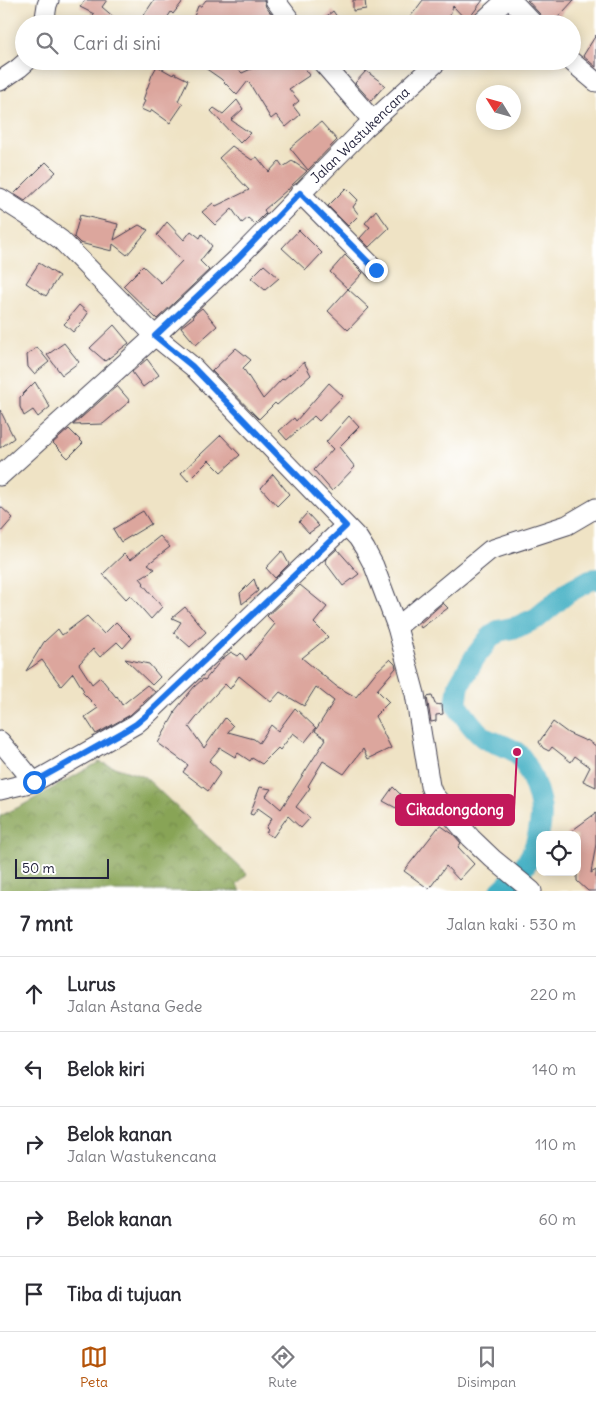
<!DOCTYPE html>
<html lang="id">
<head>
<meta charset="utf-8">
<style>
	body { margin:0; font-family:Delius,sans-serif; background:#f2f2f3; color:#2b2b33 }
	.controls { position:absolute; right:15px; bottom:15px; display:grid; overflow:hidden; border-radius:10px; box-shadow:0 2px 12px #0003 }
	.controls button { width:45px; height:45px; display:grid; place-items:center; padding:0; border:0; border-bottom:1px solid #e1e1e2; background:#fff; color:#2b2b33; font:25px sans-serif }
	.compass { position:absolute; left:476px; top:85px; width:45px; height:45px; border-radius:50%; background:#fff; box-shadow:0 2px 12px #0003; rotate:307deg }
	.scale { position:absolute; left:15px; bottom:12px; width:94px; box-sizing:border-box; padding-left:5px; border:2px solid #22223b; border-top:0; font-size:14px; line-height:18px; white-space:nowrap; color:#22223b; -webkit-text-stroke:4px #fff; paint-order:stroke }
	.stop { position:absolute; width:15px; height:15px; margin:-11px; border:4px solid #1a73e8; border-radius:50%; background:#fff }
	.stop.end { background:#1a73e8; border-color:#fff; box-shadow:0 1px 5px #0008 }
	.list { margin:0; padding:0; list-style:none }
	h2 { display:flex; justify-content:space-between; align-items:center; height:65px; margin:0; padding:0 20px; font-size:21px }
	h2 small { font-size:16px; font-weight:400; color:#7c7c81 }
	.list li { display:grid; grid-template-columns:32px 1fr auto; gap:15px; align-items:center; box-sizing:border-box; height:75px; padding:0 20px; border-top:1px solid #e1e1e2 }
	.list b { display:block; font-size:19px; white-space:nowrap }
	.list p { margin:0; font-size:16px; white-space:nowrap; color:#7c7c81 }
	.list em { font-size:16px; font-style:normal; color:#7c7c81 }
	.icon { flex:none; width:28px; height:28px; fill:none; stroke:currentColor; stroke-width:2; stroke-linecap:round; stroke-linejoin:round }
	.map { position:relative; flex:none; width:596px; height:891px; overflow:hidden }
	.search { position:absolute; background:#fff; box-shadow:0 2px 12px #0003; left:15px; right:15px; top:15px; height:55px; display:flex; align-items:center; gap:12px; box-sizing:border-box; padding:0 18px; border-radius:28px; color:#7c7c81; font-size:19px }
	.sheet { height:440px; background:#fff }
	nav { display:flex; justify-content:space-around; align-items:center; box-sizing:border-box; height:70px; border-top:1px solid #e1e1e2; background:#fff; font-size:14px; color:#7c7c81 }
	nav a { display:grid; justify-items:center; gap:2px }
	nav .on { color:#b45309 }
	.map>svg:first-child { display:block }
	.forest { fill:url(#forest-crowns); stroke:#556348 }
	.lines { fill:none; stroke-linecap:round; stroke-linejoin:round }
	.river { stroke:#45b0c4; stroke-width:22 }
	.building { fill:#dca69d }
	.minor-casing { stroke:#413f50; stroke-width:21 }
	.minor { stroke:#fff; stroke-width:19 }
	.route { stroke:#1a73e8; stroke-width:6 }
	.labels { text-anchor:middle; stroke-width:4; stroke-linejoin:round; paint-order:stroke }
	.street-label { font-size:14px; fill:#22223b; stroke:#fff }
	.leader { fill:none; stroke:#c2185b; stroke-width:2 }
	.callout-dot { fill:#c2185b; stroke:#fff; stroke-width:2 }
	.callout { fill:#c2185b; stroke:#c2185b; stroke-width:2 }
	.callout-label { font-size:15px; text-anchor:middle; font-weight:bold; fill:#fff }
</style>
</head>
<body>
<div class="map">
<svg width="596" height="891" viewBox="0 0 596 891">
	<defs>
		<pattern id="forest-crowns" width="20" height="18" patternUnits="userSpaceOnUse" patternTransform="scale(1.25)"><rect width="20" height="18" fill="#88a456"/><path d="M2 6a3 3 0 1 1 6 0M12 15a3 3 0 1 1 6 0" fill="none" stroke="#6f8548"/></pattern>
	</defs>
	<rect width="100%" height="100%" fill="#fff"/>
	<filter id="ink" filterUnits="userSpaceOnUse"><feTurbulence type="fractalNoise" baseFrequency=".02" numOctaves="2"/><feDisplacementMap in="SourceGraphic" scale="10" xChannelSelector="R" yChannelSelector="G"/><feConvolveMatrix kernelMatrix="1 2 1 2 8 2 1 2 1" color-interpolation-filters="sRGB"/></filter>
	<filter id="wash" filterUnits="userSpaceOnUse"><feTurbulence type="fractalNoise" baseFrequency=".0096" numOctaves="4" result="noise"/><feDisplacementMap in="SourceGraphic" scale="20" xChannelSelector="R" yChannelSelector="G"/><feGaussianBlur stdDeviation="1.12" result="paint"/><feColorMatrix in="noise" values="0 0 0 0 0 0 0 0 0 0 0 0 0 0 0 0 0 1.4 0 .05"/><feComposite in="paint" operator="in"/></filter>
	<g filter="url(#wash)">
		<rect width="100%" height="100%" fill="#efe3c5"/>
		<path class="forest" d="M99,762L145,777L247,874L237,885L241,891H0V816L23,805Z"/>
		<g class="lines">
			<path class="river" d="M501,891C511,882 522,870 529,859C536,848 541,827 541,814C541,797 529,766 518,754C510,746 496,744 486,739C475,732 464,715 456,704L459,685L475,657L489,639L498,631L517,627L537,618L567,593L590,580L596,579"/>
		</g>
		<g id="blocks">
			<g class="building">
				<path d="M85,0H107L102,7L122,24H85L94,14L80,7Z"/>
				<path d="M154,0H184L173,14L171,12L163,24H138Z"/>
				<path d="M206,0H264L266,7L279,24H229L225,18L223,20L220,17L215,24H199L193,19L198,6H201Z"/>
				<path d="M353,0H365L366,9L353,11Z"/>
				<path d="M423,0H483L467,21L453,6L447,24H405Z"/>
				<path d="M527,0H574L552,24H549Z"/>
				<path d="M333,11L342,24H317Z"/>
				<path d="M596,35V67L583,56Z"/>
				<path d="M195,61H230L242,73L260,65L257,61H299L310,75L289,89L299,101L293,106L300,115L286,127L276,115L271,119L248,81L237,95L221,79Z"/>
				<path d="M157,66L173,75L174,73L188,80L178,101L183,104L170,123L152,110L150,113L141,109L145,101L143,100L152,75Z"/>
				<path d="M366,71L385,85L371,101L355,83Z"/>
				<path d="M237,100L243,109L231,120L250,133L240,143L211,111L214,108L223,114Z"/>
				<path d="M321,122L337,140L308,170L290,148Z"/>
				<path d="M232,146L252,160L257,157L269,172L279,161L283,167L292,161L307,171L292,185L288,190V189L264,210L266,213L255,224L248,218L242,223L232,209L215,225L202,212L213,203L216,206L249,190L219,158Z"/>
				<path d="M46,162L56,172L25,201L14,194Z"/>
				<path d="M346,188L358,200L353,207L359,215L348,226L328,206Z"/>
				<path d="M376,210L389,228L369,247L360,238L370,227L365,223Z"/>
				<path d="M80,215L118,224L114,240L139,225L148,230L127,255L113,244L112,251L80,243L74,237Z"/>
				<path d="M167,222L184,240L191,231L200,238L202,234L212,246L200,261L209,270L157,319L123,286L143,266L161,283L182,261L157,235Z"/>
				<path d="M299,230L322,253L306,270L282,248Z"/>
				<path d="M345,255L363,273L348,289L330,272Z"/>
				<path d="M39,263L59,276L46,296L26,283Z"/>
				<path d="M264,265L279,278L265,290L251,278Z"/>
				<path d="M348,289L369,308L348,330L328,311Z"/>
				<path d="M79,305L88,313L79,327L78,326L73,332L64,324L70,318L69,317Z"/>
				<path d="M202,308L217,326L196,345L181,327L194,317L193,315Z"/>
				<path d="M114,325L129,343L105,361L90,348Z"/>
				<path d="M64,343L79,362L62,375L47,355Z"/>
				<path d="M37,347L49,362L34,374L28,367L27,355Z"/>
				<path d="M236,348L251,360L243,368L263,399L282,379L283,380L304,362L311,375L277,405L275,403L259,419L212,371Z"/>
				<path d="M147,359L159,375L143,387L132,372Z"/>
				<path d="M35,382L50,407L38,417L33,410L24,416L20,407V397Z"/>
				<path d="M329,383L343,396L319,421L314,416L287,440L279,431L294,418L296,421Z"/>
				<path d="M117,386L130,401L103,424L73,425Z"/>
				<path d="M0,410L14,438L0,448Z"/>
				<path d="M349,416L359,427L339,447L355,467L332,491L314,470L333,449L326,442Z"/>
				<path d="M69,429L83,443L68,458L53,443Z"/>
				<path d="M221,435L240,455L221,472L209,460L188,481L181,473Z"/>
				<path d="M273,474L289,494L277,506L261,488Z"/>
				<path d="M0,506L13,518L0,533Z"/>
				<path d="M143,511L151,524L121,542L113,529Z"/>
				<path d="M307,513L319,526L309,533L299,522Z"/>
				<path d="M160,536L170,547L148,564L155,569L140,578L144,583L143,584L162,607L151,619L130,595L126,599L103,574L124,554L130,560Z"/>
				<path d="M337,549L359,574L343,586L328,566L325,560Z"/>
				<path d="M282,551L289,564L275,578L266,568Z"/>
				<path d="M254,579L258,591L242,604L240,593Z"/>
				<path d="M300,585L327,607L314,623L328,637L302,658L336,686L356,697L376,672L390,659L395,664L396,668L377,690L389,702L375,716L391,748L368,759L363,749L344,774L323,761L308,786L310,788L296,807L310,818L301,828L288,816L273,837L266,833L268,830L266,828L272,818L258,808L253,815L250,814L260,787L271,789L266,796L281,809L326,739L315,731L334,701L316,687L304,706L280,692L271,702L239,676L230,689L225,684L204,707V708L189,727L204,748L225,718L233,726L228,732L254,739L259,743L271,725L278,731L295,708L316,728L305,742L293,733L280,750L278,748L262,764L252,758L250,761L238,753L235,757L220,748L209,761L221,772L208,791L183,772L188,765L158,743L175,713L174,712L194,687L203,679L205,680L222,659L231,652L238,656L241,653L246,660L275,624L267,616Z"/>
				<path d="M443,603L448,608L421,628L419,624Z"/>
				<path d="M185,607L206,632L190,647L174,633L181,622L172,618Z"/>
				<path d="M87,616L104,634L116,622L132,638L123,648L117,642L100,657L93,649L79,664L92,684L100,677L116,697L117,696L122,705L147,685L155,692L130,715L96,734L85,717L98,708L82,692L84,691L73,673L61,686L42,660L26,671L44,642L58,629L62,635Z"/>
				<path d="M125,659L149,664L160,677L152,685Z"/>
				<path d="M432,696L435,704L442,705L443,714L436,715V721L431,722L427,697Z"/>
				<path d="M553,722L568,733L586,741L587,740L596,746V787L583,781L590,767L575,756L571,762L552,747L549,751L543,748L539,742Z"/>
				<path d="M393,787L403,797L396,808L383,801Z"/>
				<path d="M596,813V844L591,873L596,870V891H588L577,881V835H566Z"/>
				<path d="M440,825L454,835L461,843L458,847L474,864L459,880L446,866L429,889L404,871Z"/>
			</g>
		</g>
	</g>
	<g filter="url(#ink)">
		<use href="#blocks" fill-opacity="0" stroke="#413f50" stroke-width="1"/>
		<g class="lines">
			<g class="minor-casing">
				<g id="minor">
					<path d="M275,0L293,24"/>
					<path d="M511,0L534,24"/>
					<path d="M44,24L47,5L49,0"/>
					<path d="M480,24L506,0"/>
					<path d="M321,61L373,121"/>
					<path d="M571,61L596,82"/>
					<path d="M0,81L19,68L27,61"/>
					<path d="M300,193L376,270"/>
					<path d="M0,198L28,216L61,240L155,336L192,366L358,538L365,549L374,566L397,627L415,694L430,786L433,794L471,838L493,859L532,891"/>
					<path d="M0,476L155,336L238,258L365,128L438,61"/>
					<path d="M397,627L490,550L567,525L596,508"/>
					<path d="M0,741L34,782"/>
					<path d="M0,790L34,782L136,724L149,713L345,526"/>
				</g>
			</g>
			<use href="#minor" class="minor"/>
		</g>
	</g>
	<g class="lines" filter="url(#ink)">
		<path class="route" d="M34,782L123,732L136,724L149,713L346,526L192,366L155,336L238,258L300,193L376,270"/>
	</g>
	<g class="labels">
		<g class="street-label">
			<text transform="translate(360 135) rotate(-44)" y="5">Jalan Wastukencana</text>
		</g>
	</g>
	<path class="leader" d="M517 752L514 810"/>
	<circle class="callout-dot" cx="517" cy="752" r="5"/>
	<rect class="callout" x="396" y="795" width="118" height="30" rx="5"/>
	<g class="callout-label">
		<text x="455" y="815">Cikadongdong</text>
	</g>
</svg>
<div class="controls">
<button><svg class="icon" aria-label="locate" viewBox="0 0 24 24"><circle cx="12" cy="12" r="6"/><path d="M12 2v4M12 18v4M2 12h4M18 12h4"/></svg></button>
</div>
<svg class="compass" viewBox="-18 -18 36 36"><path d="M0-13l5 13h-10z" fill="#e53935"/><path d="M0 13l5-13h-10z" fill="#7c7c81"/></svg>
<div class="scale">50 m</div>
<div class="stop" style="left:34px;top:782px"></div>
<div class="stop end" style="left:376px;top:270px"></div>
<div class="search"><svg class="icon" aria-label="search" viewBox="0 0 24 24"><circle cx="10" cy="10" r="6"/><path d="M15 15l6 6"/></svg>Cari di sini</div>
</div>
<section class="sheet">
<h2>7 mnt<small>Jalan kaki · 530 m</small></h2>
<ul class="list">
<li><svg class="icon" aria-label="ahead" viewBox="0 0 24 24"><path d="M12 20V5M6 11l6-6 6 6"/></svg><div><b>Lurus</b><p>Jalan Astana Gede</p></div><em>220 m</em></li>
<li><svg class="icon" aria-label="left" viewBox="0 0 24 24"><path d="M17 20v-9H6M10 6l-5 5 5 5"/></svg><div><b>Belok kiri</b></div><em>140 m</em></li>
<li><svg class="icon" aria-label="right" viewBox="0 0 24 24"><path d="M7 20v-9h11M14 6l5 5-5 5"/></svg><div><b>Belok kanan</b><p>Jalan Wastukencana</p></div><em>110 m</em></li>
<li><svg class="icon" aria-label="right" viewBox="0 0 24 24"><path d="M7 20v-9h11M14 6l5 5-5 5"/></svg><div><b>Belok kanan</b></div><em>60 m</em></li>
<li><svg class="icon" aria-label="arrive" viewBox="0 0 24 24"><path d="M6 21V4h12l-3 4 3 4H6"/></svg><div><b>Tiba di tujuan</b></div></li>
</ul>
</section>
<nav>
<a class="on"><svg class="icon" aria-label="map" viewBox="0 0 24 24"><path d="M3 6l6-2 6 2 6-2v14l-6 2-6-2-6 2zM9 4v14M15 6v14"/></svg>Peta</a>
<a><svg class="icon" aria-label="directions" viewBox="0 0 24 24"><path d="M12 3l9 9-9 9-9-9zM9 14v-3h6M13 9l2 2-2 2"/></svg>Rute</a>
<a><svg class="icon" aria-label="saved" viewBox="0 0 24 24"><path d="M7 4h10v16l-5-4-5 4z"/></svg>Disimpan</a>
</nav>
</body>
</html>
